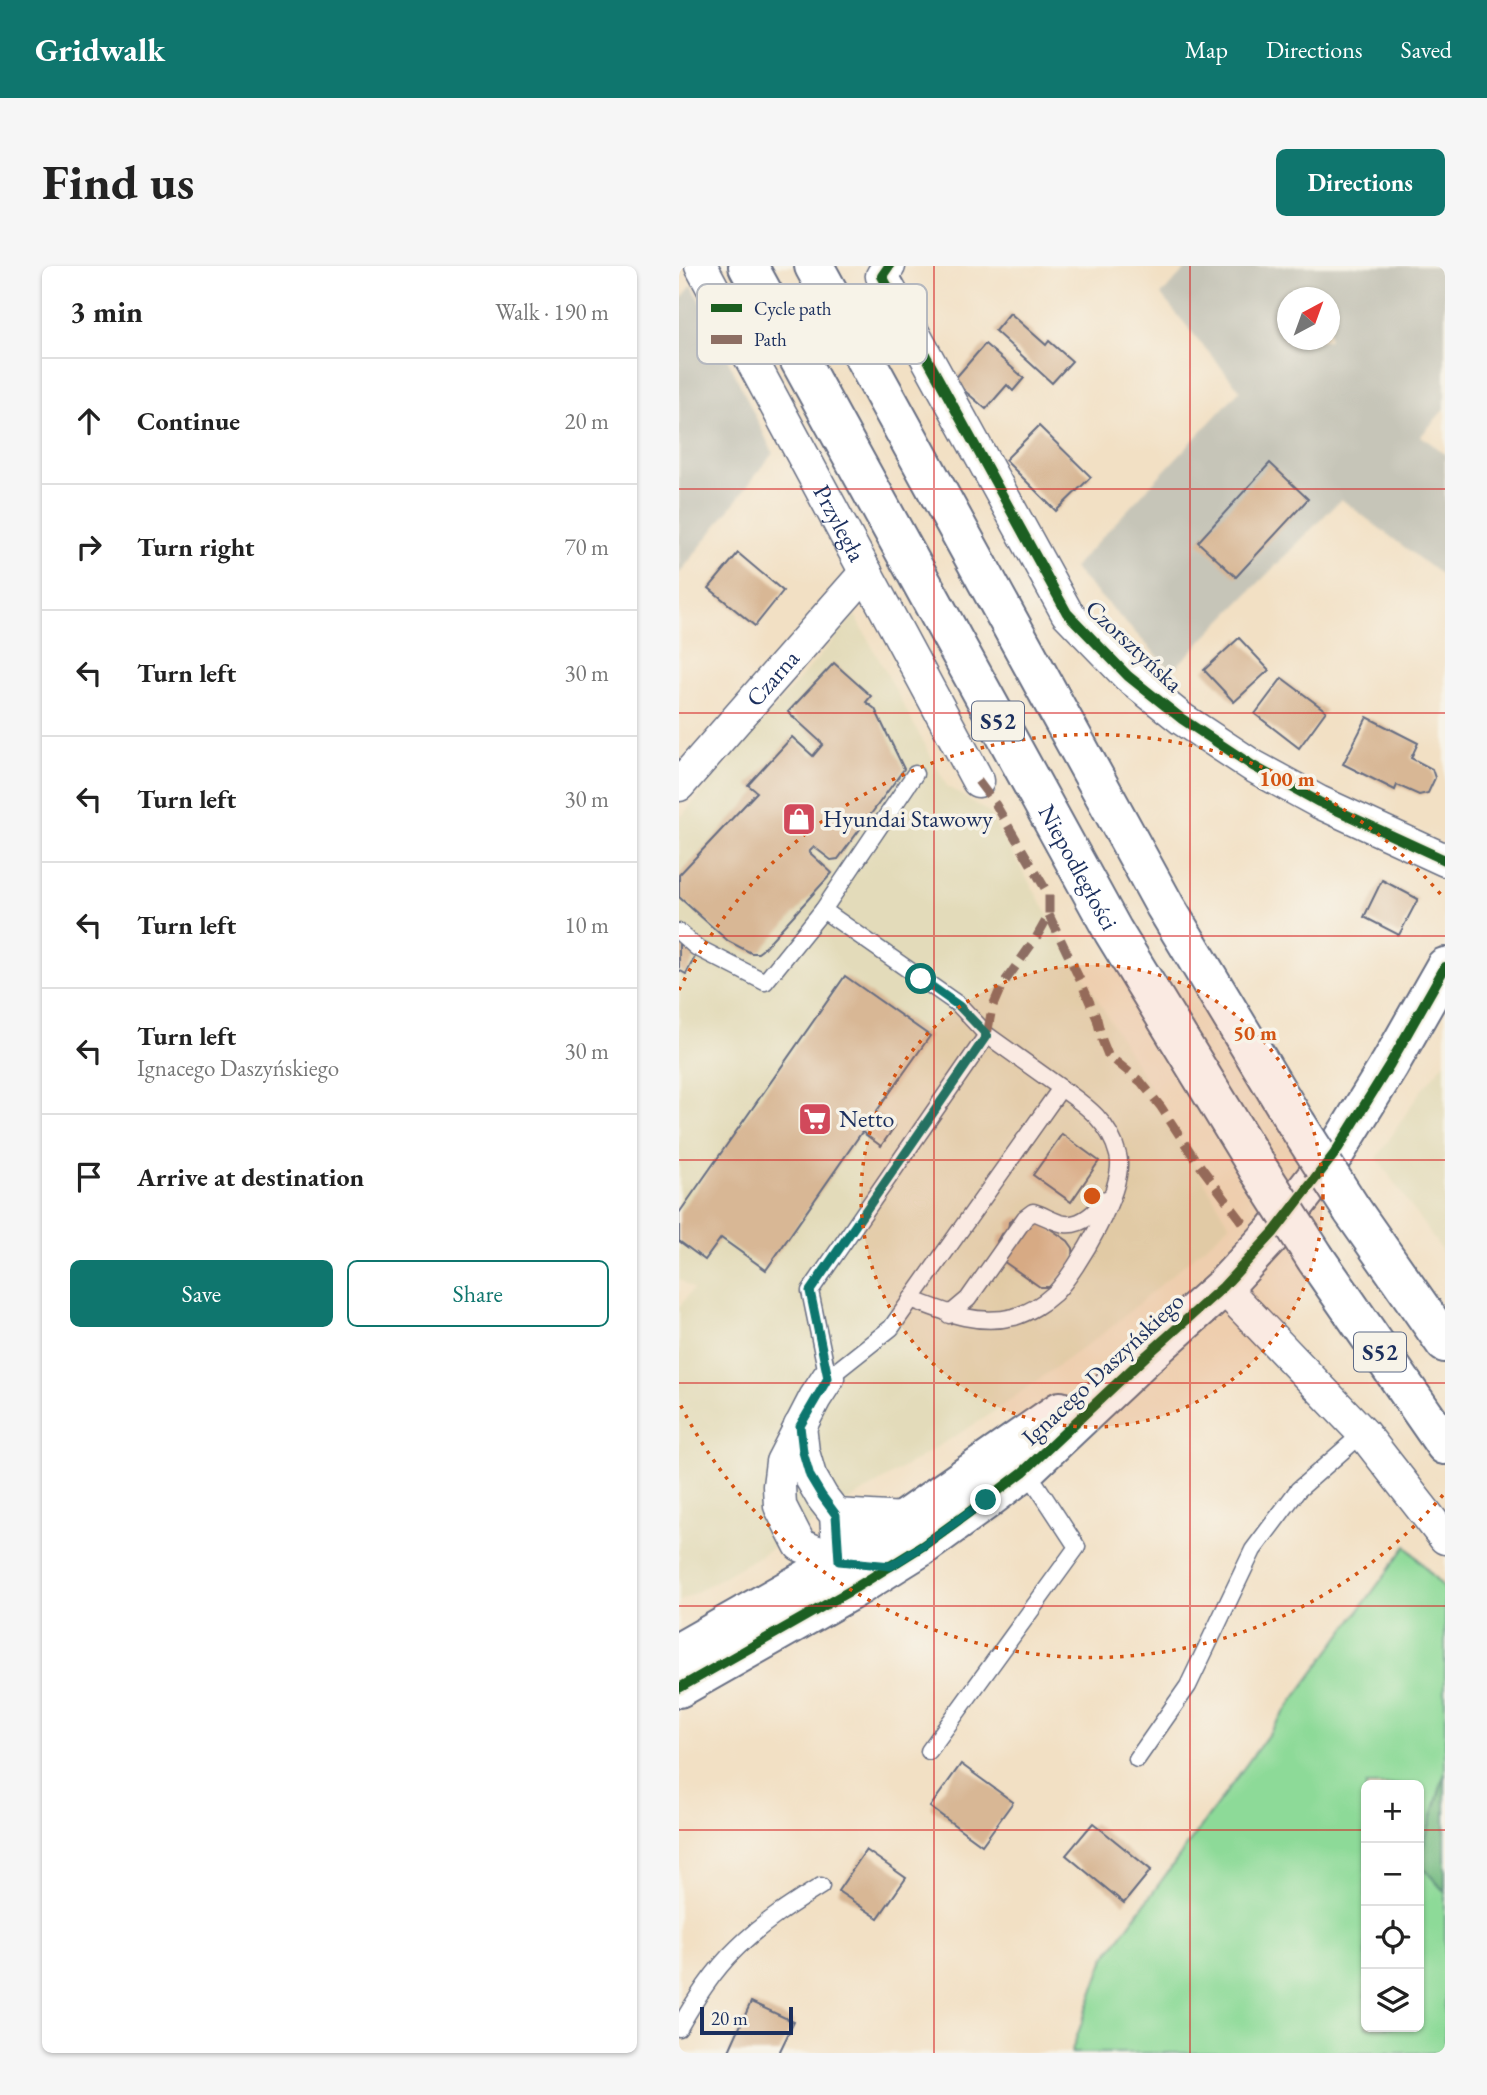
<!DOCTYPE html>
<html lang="en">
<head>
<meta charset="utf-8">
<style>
	body { margin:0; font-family:"EB Garamond",serif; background:#f6f6f6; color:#222 }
	.controls { position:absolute; right:21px; bottom:21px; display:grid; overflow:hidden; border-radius:10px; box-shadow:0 2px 5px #0004 }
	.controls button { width:63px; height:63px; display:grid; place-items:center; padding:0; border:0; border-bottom:2px solid #e0e0e0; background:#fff; color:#222; font:35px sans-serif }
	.compass { position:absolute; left:598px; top:21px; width:63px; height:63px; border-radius:50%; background:#fff; box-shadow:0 2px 5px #0004; rotate:41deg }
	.scale { position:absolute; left:21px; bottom:18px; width:93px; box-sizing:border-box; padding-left:7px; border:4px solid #1b2f5e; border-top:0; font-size:19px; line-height:24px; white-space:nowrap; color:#1b2f5e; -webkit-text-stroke:5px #f7f3e8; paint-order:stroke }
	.stop { position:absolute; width:21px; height:21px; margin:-16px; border:5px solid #0f766e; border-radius:50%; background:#fff }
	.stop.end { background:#0f766e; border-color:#fff; box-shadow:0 2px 7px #0008 }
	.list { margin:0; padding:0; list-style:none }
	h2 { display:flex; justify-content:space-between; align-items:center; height:91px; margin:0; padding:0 28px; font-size:30px }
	h2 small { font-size:23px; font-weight:400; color:#767676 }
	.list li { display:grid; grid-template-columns:46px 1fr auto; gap:21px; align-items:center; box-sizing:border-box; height:126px; padding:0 28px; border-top:2px solid #e0e0e0 }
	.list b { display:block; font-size:26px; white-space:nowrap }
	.list p { margin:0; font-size:23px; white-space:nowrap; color:#767676 }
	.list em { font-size:23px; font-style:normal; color:#767676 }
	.actions { display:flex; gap:14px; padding:21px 28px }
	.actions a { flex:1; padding:16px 0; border:2px solid #0f766e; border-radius:10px; text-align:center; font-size:24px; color:#0f766e }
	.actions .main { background:#0f766e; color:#fff }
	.icon { flex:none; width:38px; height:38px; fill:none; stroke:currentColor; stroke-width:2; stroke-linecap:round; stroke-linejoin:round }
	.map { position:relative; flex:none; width:766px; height:1787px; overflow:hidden; border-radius:10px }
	header { display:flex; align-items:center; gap:42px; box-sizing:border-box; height:98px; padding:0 35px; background:#0f766e; color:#fff }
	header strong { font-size:33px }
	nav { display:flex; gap:38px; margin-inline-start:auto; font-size:24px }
	.intro { display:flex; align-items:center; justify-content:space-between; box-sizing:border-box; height:168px; padding:0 42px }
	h1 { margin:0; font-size:49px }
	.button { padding:18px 32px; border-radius:10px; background:#0f766e; color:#fff; font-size:24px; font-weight:700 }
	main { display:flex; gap:42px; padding:0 42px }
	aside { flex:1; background:#fff; border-radius:10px; box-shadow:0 2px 5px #0004 }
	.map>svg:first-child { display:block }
	.built { fill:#e3dbba }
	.industrial { fill:#c6c5b8; fill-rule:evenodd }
	.green { fill:#8dda98; stroke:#54847b; stroke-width:2 }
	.forest { fill:#72ba80; stroke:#46746f; stroke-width:2 }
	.building { fill:#d8b795 }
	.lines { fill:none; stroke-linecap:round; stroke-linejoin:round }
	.service-casing { stroke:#666d82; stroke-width:19 }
	.minor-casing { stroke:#666d82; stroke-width:35 }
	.tertiary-casing { stroke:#666d82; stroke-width:42 }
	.motorway-casing { stroke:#666d82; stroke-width:42 }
	.service { stroke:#fff; stroke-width:16 }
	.minor { stroke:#fff; stroke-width:32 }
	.tertiary { stroke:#fff; stroke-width:38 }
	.motorway { stroke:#fff; stroke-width:38 }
	.motorway-bridge-casing { stroke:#666d82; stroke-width:42; stroke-linecap:butt }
	.motorway-bridge { stroke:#fff; stroke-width:38 }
	.quiet { stroke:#8d6e63; stroke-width:9; stroke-dasharray:18 9; stroke-linecap:butt }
	.cycleway-casing { stroke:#f7f3e8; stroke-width:15 }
	.cycleway { stroke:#1b5e20; stroke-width:10 }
	.route { stroke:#0f766e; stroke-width:9 }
	.grid { fill:none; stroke:#d62828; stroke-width:2; stroke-opacity:0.55 }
	.ring { fill:none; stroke:#d45514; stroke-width:3.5; stroke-dasharray:3.5 7 }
	.labels { text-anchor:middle; stroke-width:7; stroke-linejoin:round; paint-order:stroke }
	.shield { fill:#f7f3e8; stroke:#5d6a87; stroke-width:2 }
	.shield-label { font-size:23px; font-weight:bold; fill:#1b2f5e }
	.street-label { font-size:24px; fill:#1b2f5e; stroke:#f7f3e8 }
	.poi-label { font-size:24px; fill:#1b2f5e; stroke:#f7f3e8; text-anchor:start }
	.key { fill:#f7f3e8; stroke:#b5b8bf; stroke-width:2 }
	.key-label { font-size:19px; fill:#1b2f5e }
	.centre { fill:#d45514; stroke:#f7f3e8; stroke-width:3.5 }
	.ring-label { font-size:21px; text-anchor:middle; font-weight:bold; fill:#d45514; stroke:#f7f3e8; stroke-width:7; stroke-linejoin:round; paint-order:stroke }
</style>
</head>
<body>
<header>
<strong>Gridwalk</strong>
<nav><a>Map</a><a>Directions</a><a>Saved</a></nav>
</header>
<div class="intro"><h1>Find us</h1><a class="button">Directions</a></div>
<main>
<aside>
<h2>3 min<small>Walk · 190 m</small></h2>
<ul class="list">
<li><svg class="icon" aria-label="ahead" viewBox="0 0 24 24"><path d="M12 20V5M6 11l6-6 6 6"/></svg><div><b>Continue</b></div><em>20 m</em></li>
<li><svg class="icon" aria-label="right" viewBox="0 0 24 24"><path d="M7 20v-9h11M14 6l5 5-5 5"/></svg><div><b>Turn right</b></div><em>70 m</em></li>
<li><svg class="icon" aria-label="left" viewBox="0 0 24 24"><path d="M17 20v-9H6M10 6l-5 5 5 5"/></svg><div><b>Turn left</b></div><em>30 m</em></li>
<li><svg class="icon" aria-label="left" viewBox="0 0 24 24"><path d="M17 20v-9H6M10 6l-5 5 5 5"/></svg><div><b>Turn left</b></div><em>30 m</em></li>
<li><svg class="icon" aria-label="left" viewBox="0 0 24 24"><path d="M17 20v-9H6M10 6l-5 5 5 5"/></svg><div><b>Turn left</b></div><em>10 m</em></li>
<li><svg class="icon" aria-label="left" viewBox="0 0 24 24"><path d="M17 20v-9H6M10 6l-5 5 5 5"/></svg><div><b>Turn left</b><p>Ignacego Daszyńskiego</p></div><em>30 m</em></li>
<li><svg class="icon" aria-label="arrive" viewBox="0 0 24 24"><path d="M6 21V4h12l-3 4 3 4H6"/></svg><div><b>Arrive at destination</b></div></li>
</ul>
<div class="actions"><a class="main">Save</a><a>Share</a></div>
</aside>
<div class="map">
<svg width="766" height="1787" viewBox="0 0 766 1787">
	<rect width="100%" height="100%" fill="#f7f3e8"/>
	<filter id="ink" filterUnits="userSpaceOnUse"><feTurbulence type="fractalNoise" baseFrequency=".0143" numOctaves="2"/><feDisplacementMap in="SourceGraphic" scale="14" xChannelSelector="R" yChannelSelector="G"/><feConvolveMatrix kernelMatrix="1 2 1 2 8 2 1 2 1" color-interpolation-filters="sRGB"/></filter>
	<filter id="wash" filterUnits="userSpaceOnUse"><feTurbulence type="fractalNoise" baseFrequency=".00686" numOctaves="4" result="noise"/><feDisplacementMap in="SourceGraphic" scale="28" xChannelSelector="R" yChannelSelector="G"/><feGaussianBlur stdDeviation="1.57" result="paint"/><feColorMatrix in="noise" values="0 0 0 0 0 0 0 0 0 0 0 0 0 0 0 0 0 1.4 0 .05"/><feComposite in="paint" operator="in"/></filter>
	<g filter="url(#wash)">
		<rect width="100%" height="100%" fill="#f2e0c4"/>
		<g class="built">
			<path d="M176,349L268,520L309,546L551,959L429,1064L307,1151L80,1290L0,1336V1041L14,1023L0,1013V553Z"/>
			<path d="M766,796V989L698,892L741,826Z"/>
		</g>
		<g class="industrial">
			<path d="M510,0H766V142L742,170L766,188V312L662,233L493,405L394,302L561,124L482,29ZM608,32H650V74H608Z"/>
			<path d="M13,19L94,187L0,308V36Z"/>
		</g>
		<path class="green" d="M727,1280L766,1323V1507L740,1594V1519H687V1761H740V1597L766,1626V1787H392L426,1692Z"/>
		<path class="forest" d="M766,1507V1626L740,1597V1594Z"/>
		<g id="blocks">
			<g class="building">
				<path d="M331,47L367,79L370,75L393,95L373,117L316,65Z"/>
				<path d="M306,78L345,112L334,125L328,119L307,143L274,115Z"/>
				<path d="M360,160L412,211L377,245L326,194Z"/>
				<path d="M591,197L629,233L557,311L519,276Z"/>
				<path d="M59,287L104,325L76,360L30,322Z"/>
				<path d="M560,372L590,404L555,436L525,404Z"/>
				<path d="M155,397L192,430L187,436L196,443L225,503L159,593L152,594L135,581L130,586L153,607L83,684L79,687H72L49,675L0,631V609L78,526L69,519L113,471L134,490L144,478L109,446Z"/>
				<path d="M603,412L647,445L620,482L576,448Z"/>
				<path d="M688,451L739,477L732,492L753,503L756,512L749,527L740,529L718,519L716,524L664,498Z"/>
				<path d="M703,614L739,633L720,669L685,651Z"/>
				<path d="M0,678L18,687L7,708L0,704Z"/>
				<path d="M166,710L251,770L197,846L216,860L202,880L183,866L87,1004L42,972L26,994L0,975V947Z"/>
				<path d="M383,868L420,895L392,936L354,909Z"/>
				<path d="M337,951L357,953L389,975L394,982L395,996L371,1021H361L324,995L318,975L322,968L329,966L330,956Z"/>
				<path d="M282,1498L334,1536L303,1579L251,1541Z"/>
				<path d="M414,1557L472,1604L445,1637L387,1589Z"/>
				<path d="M187,1584L227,1612L199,1652L159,1625Z"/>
				<path d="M72,1736L115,1756L100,1787H49Z"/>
			</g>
		</g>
	</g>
	<g filter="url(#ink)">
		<use href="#blocks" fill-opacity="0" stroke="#666d82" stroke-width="2"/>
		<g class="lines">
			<g class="service-casing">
				<g id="service">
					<path d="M144,644L280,739L308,769"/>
					<path d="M0,666L17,681L86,716L144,644L236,508"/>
					<path d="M308,769L382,822L212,1062L149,1112L131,1025Z"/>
					<path d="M232,1033C266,1046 297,1060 335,1051C349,1047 365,1037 376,1027C398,1004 448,921 439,889C431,857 408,840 382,822"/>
					<path d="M270,1049L289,1033L346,952L354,946C365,949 376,957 386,958C404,960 417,945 427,933"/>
					<path d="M250,1485L398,1281L358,1220L344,1206"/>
					<path d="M458,1493L509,1420L574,1284L619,1224L684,1167"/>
					<path d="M0,1762C16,1734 34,1705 58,1682C83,1657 113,1638 142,1620"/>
				</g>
			</g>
			<g class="minor-casing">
				<g id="minor">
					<path id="s1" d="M22,0L299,515"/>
					<path d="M210,0L203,10L388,347L449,410L503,453L574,500L640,536L766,594"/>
					<path id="s2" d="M0,519L187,306"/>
					<path d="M544,1021L684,1167L766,1272"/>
					<path d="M149,1112L136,1132L103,1196L100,1220L101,1240L121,1279L160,1295L177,1297"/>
					<path d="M121,1160L124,1186L131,1210L143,1231L157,1249L160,1295L151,1312"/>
					<path d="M157,1249L226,1253"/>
				</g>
			</g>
			<g class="tertiary-casing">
				<g id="tertiary">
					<path d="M0,1386L160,1295L226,1253L381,1145"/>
					<path d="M0,1422L176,1322L245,1279L307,1234L344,1206L468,1089L544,1021L595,966L656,887L711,798L766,701"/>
				</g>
			</g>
			<g class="motorway-casing">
				<g id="motorway">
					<path id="s3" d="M69,0L434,665L580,904"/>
					<path d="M135,0L486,640L617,857"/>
					<path d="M673,944L766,1077"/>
					<path d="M637,993L766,1179"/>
				</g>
			</g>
			<use href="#service" class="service"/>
			<use href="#minor" class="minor"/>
			<use href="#tertiary" class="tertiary"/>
			<use href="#motorway" class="motorway"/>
			<g class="motorway-bridge-casing">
				<g id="motorway-bridge">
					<path d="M617,857L673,944"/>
					<path d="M580,904L637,993"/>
				</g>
			</g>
			<use href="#motorway-bridge" class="motorway-bridge"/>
			<g class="quiet">
				<path d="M299,515L317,539L370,629V649L357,672L322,721L313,742L308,769"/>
				<path d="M370,649L402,716L418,753L423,774L429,789L462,816L482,841L516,893L569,963"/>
			</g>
			<g class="cycleway-casing">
				<g id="cycleway">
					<path d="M210,0L203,10L388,347L449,410L503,453L574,500L640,536L766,594"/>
					<path d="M0,1422L176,1322L245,1279L307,1234L344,1206L468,1089L544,1021L595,966L656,887L711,798L766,701"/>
				</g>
			</g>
			<use href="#cycleway" class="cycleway"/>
		</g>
	</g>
	<g class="lines" filter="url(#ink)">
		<path class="route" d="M242,713L280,740L308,769L131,1025L149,1112L121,1160L124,1186L131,1210L143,1230L157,1249L160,1295L212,1300L245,1279L307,1234"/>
	</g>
	<path class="grid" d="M255,0V1787M511,0V1787M0,223H766M0,447H766M0,670H766M0,894H766M0,1117H766M0,1340H766M0,1564H687M740,1564H766"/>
	<circle cx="413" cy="930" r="231" fill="#d45514" fill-opacity=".12"/>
	<g class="ring">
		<circle cx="413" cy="930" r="231"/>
		<path d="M764 1229A461 461 0 0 1 0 1136M0 724A461 461 0 0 1 764 631"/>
	</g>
	<defs>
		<g id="shop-square" transform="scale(1.75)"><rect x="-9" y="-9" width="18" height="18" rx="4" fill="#d1495b" stroke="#f7f3e8"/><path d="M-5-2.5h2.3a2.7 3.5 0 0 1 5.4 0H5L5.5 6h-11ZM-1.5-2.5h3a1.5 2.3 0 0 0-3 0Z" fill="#fff"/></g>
		<g id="supermarket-square" transform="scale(1.75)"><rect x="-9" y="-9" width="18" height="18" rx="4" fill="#d1495b" stroke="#f7f3e8"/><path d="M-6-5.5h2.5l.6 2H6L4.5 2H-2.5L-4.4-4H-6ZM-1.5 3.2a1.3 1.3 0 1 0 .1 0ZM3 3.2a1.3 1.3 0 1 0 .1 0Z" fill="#fff"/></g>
	</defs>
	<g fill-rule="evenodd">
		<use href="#shop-square" x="120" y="553"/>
		<use href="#supermarket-square" x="136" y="853"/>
	</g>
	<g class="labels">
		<g class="shield">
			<rect x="293" y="435.5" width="52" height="39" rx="5"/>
			<rect x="675" y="1066.5" width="52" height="39" rx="5"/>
		</g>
		<g class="shield-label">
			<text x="319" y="463">S52</text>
			<text x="701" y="1094">S52</text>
		</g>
		<g class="street-label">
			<text dy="8" stroke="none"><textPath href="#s1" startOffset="292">Przyległa</textPath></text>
			<text transform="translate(455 380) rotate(43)" y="8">Czorsztyńska</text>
			<text dy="8" stroke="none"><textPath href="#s2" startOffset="142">Czarna</textPath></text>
			<text dy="8" stroke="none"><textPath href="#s3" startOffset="686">Niepodległości</textPath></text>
			<text transform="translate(424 1103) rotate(-43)" y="8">Ignacego Daszyńskiego</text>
		</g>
		<g class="poi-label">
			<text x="144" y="561">Hyundai Stawowy</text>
			<text x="160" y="861">Netto</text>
		</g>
	</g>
	<rect x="18" y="18" width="230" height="80" rx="10" class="key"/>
	<rect x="32" y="38" width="31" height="8" fill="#1b5e20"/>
	<rect x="32" y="69" width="31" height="9" fill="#8d6e63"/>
	<g class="key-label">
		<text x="75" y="49">Cycle path</text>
		<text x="75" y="80">Path</text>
	</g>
	<circle cx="413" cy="930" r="10" class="centre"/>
	<g class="ring-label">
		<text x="608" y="520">100 m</text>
		<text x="576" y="774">50 m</text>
	</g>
</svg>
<div class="controls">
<button>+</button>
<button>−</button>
<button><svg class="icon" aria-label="locate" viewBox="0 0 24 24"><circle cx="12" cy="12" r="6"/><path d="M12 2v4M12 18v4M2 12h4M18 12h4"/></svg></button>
<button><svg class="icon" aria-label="layers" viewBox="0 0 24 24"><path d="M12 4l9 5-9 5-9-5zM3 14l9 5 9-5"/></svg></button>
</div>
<svg class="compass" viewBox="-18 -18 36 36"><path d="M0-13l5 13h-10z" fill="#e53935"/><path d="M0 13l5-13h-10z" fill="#767676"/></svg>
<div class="scale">20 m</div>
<div class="stop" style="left:242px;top:713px"></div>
<div class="stop end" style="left:307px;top:1234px"></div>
</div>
</main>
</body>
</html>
